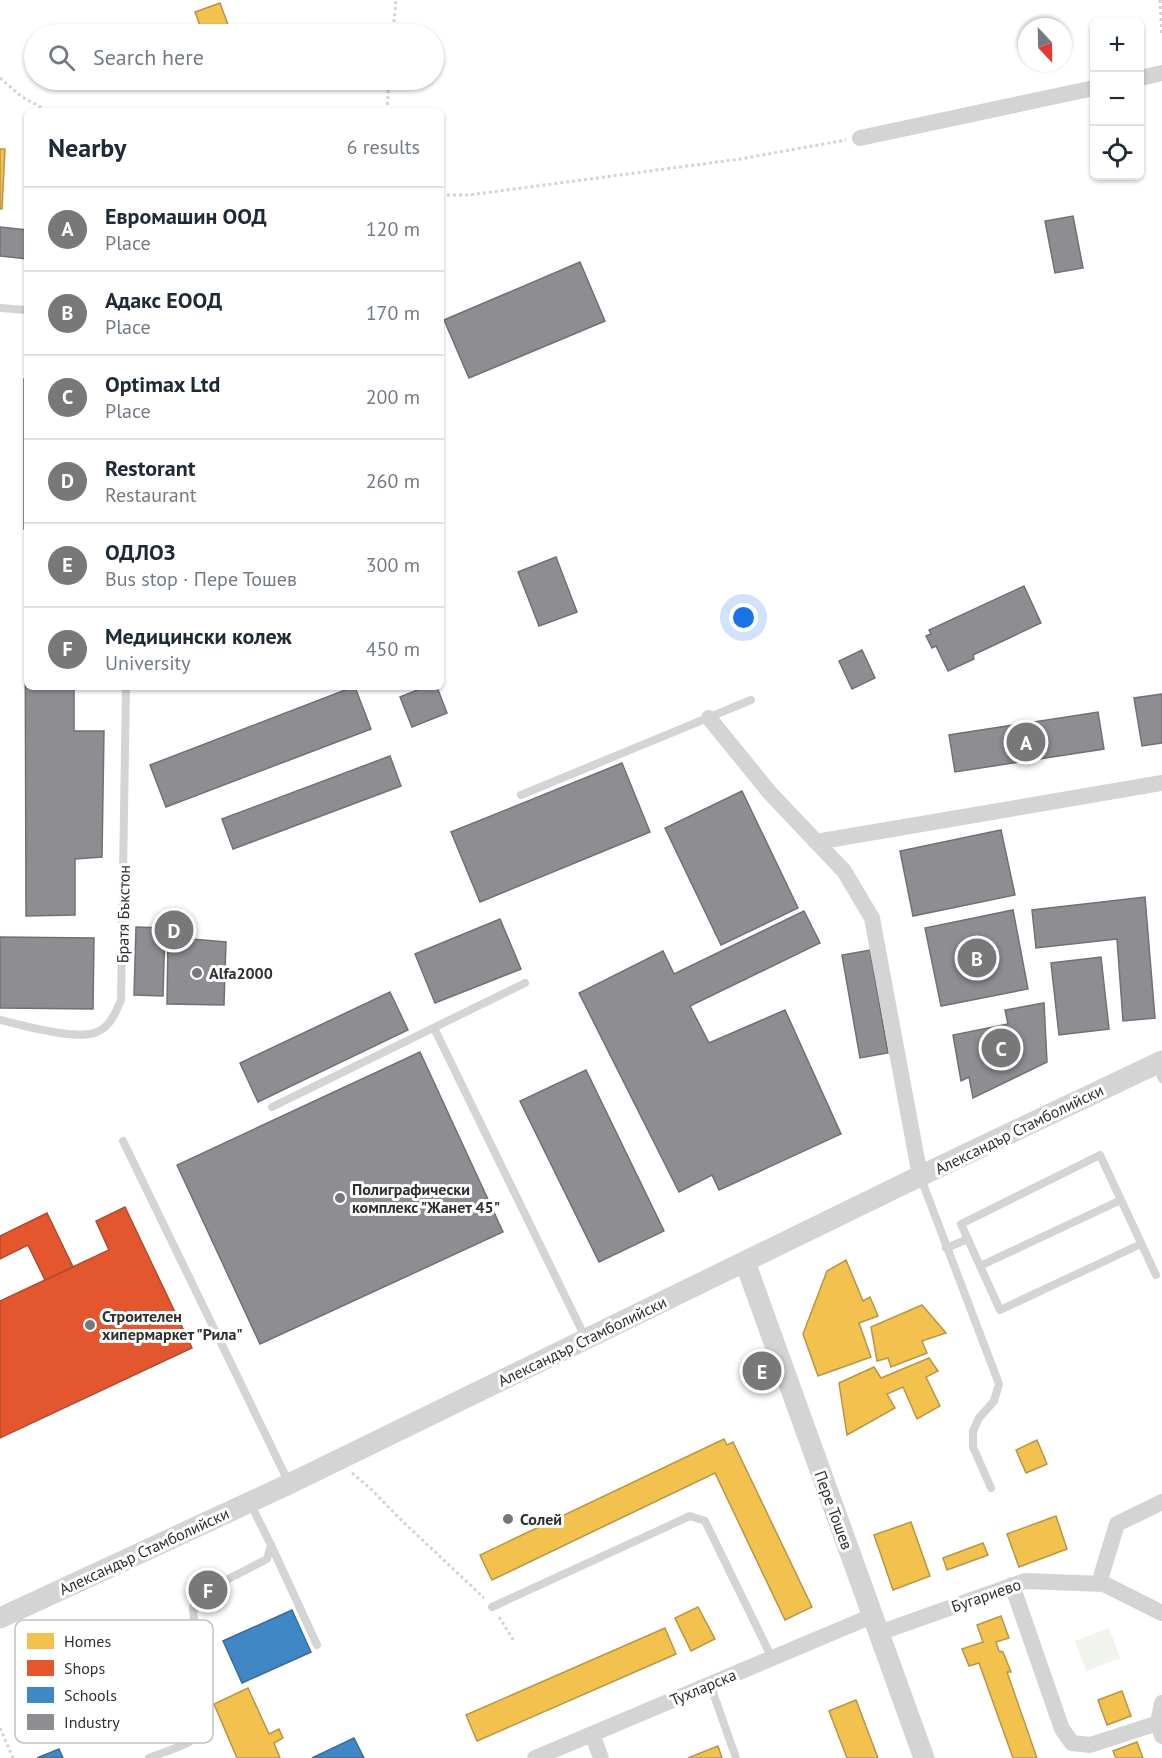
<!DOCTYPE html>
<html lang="en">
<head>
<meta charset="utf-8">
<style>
	body { margin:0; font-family:"PT Sans",sans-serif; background:#f2f2f3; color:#1f2937 }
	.controls { position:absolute; right:18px; top:18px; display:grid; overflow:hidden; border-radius:9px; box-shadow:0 2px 4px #0004 }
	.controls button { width:54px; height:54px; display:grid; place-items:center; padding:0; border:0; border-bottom:2px solid #e0e1e3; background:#fff; color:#1f2937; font:30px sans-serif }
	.compass { position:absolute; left:1018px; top:18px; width:54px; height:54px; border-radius:50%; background:#fff; box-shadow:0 2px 4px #0004; rotate:158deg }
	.you { position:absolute; left:744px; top:618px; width:21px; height:21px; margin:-15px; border:4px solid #fff; border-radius:50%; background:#1a73e8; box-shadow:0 0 0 9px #1a73e833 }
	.badge { display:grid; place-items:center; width:39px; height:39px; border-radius:50%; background:#787878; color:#fff; font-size:20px; font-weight:700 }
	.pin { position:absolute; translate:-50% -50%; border:3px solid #fff; box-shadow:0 2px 6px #0006 }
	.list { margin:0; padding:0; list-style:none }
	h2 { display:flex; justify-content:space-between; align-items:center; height:78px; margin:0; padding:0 24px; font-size:26px }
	h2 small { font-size:20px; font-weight:400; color:#747a83 }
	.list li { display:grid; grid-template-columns:39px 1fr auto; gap:18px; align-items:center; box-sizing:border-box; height:84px; padding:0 24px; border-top:2px solid #e0e1e3 }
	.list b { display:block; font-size:22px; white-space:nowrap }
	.list p { margin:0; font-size:20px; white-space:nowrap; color:#747a83 }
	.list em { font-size:20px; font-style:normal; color:#747a83 }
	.icon { flex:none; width:33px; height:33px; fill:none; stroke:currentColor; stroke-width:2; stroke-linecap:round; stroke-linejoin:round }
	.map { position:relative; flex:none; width:1162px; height:1758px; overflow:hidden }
	.search { position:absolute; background:#fff; box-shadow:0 2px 4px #0004; left:24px; top:24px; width:420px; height:66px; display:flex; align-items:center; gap:15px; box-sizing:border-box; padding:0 21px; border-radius:33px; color:#747a83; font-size:22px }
	.panel { position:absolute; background:#fff; box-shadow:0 2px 4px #0004; left:24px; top:108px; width:420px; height:582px; border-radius:9px }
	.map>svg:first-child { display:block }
	.green { fill:#f1f4ed }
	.homes { fill:#f2c14e; stroke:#b89645; stroke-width:1.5 }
	.shops { fill:#e4572e; stroke:#ae4b2f; stroke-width:1.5 }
	.schools { fill:#3f88c5; stroke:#3a6e98; stroke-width:1.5 }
	.industry { fill:#8d8d92; stroke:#717175; stroke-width:1.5 }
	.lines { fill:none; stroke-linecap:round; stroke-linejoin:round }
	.path { stroke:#d4d4d4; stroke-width:3; stroke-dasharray:3 3; stroke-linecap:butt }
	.service { stroke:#d4d4d4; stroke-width:8 }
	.minor { stroke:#d4d4d4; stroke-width:16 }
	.tertiary { stroke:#d4d4d4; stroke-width:21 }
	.poi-dot { fill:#787878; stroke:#fff; stroke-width:2 }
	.labels { text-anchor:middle; stroke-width:6; stroke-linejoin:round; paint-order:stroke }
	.street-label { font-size:16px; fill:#303030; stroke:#fff }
	.poi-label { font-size:16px; font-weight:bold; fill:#303030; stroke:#fff; text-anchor:start }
	.key { fill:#fff; stroke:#c1c1c1; stroke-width:1.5 }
	.key-label { font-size:16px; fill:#303030 }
</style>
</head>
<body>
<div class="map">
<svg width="1162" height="1758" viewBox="0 0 1162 1758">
	<rect width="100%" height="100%" fill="#fff"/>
	<path class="green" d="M1109,1628L1120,1658L1086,1671L1075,1641Z"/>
	<g class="homes">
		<path d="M220,3L231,33L227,34H203L195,12Z"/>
		<path d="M0,149H5L2,209H0Z"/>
		<path d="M846,1260L863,1301L870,1297L878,1316L859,1323L871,1357L818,1376L803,1334L827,1271Z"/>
		<path d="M922,1305L946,1333L922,1341L927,1353L891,1367L888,1358L877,1361L871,1327Z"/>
		<path d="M929,1358L938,1371L926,1377L940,1406L917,1419L903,1387L887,1394L895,1408L847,1435L839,1383L874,1367L881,1378Z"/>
		<path d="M724,1439L727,1445L733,1442L812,1607L785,1620L715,1473L492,1580L480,1555Z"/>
		<path d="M1037,1440L1047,1464L1026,1473L1016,1450Z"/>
		<path d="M1056,1516L1067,1549L1019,1567L1007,1534Z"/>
		<path d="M911,1522L930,1576L893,1590L874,1535Z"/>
		<path d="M983,1543L988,1555L947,1570L943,1558Z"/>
		<path d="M698,1607L715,1639L691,1651L675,1618Z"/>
		<path d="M1001,1616L1009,1638L996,1642L999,1651L1003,1652L1011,1672H1007L1037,1758H1013L979,1663L969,1666L962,1649L983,1642L977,1625Z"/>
		<path d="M665,1628L676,1654L477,1741L466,1715Z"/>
		<path d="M248,1688L269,1734L279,1729L283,1738L274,1743L280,1758H237L214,1704Z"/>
		<path d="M1122,1691L1131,1716L1107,1725L1098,1700Z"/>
		<path d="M856,1700L878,1758H847L829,1711Z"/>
		<path d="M1137,1742L1143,1758H1116L1113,1751Z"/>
		<path d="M718,1746L722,1758H688Z"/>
	</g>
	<g class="shops">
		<path d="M182,924L181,937L166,936L167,925Z"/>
		<path d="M125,1207L192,1348L0,1438V1301L109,1250L96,1221Z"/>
		<path d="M47,1213L73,1267L45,1280L28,1245L0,1259V1236Z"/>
	</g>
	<g class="schools">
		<path d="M292,1610L311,1652L242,1683L223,1641Z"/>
		<path d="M354,1738L364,1758H312Z"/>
		<path d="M59,1749L63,1758H37Z"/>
	</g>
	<g class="industry">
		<path d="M1073,216L1083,268L1055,273L1045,221Z"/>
		<path d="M0,227L27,230V259L0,256Z"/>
		<path d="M580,262L605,321L469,378L444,320Z"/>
		<rect x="24" y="379" width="3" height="150"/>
		<path d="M556,557L577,612L539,626L518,572Z"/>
		<path d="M25,580H27V687H74V731H104L102,857L75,859V915L26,916Z"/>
		<path d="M1024,586L1041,623L973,655L974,659L948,671L936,646L932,648L926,636L931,634L929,630Z"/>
		<path d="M862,650L875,678L852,689L839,661Z"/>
		<path d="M353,687H355L371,729L166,807L150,765Z"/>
		<path d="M425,687H437L447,713L412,727L400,697Z"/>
		<path d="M1162,694V743L1142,746L1134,698Z"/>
		<path d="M1098,712L1104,749L955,772L949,735Z"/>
		<path d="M390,756L401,786L233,849L222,819Z"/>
		<path d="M622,763L650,832L480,902L451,832Z"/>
		<path d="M742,791L798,908L721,945L665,828Z"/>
		<path d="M1001,830L1015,895L913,916L900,851Z"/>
		<path d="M1145,897L1155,1018L1123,1021L1117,939L1036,948L1032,910Z"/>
		<path d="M1013,910L1028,989L941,1006L925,928Z"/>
		<path d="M804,911L820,943L690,1006L709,1043L785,1010L841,1134L719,1190L712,1175L679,1192L579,993L663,951L674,974Z"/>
		<path d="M500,919L521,969L435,1003L415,954Z"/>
		<path d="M136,927L165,928L163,996L134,995Z"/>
		<path d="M0,937L94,938L93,1009L0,1008Z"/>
		<path d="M168,937L226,942L224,1005L167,1004Z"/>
		<path d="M870,950L888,1053L860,1058L842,955Z"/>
		<path d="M1101,957L1109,1029L1059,1035L1051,963Z"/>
		<path d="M390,992L408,1030L258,1102L240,1063Z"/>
		<path d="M1044,1003L1047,1062L973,1098L969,1077L961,1081L953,1035L1008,1024L1005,1010Z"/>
		<path d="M420,1052L503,1232L260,1344L177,1165Z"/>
		<path d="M586,1070L664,1231L599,1262L520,1101Z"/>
	</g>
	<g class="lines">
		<g class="path">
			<path d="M1160,0L1162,36"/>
			<path d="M393,34L396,0"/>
			<path d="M0,78L22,97L48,111"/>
			<path d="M387,111L389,80"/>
			<path d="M441,195H469L740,159L846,140"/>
			<path d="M352,1473L372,1490L398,1517L484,1598"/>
			<path d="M499,1617L514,1641"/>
			<path d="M0,1728L13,1758"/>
		</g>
		<g class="service">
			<path d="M0,308L27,310"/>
			<path d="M521,795L751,700"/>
			<path d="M0,1020C22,1025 77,1041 97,1032C110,1027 116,1012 121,1000L126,687"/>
			<path d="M434,1028L585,1337"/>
			<path d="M1156,1064L1162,1079"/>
			<path d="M272,1107L525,983"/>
			<path d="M123,1141L289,1483"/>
			<path d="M920,1176L999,1384L994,1401L979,1418L973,1431V1447L991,1488"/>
			<path d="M1141,1244L1000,1310L961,1224L1100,1155L1156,1275"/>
			<path d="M946,1248L968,1239"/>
			<path d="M980,1266L1121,1200"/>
			<path d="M271,1545L317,1645"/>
			<path d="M492,1607L690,1516L705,1521L772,1658"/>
			<path d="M710,1684L736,1758"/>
			<path d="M149,1758C166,1751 196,1744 205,1728L193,1609L195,1599L201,1593L267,1559L271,1545L250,1503"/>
		</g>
		<g class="minor">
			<path d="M1140,78L1162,73"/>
			<path d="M860,138L1094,88"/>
			<path d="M709,718L770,793L844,871L872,918L920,1176"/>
			<path d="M816,842L1162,783"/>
			<path d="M1099,1583L1117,1524L1162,1502"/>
			<path d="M1012,1585L1062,1729L1072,1743L1090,1745L1158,1723"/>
			<path d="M879,1633L1025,1581L1104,1584L1162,1613"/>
			<path d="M1162,1703L1158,1723L1162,1736"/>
			<path d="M592,1734L601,1758"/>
			<path d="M535,1758L872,1616"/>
		</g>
		<g class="tertiary">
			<path d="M745,1262L924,1758"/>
			<path d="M0,1618L289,1484L920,1176L1162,1061"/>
		</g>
	</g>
	<g class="poi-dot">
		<circle cx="197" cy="973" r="6"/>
		<circle cx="340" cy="1198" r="6"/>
		<circle cx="90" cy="1325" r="6"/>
		<circle cx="508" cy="1519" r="6"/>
	</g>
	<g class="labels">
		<g class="street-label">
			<text transform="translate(123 914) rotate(-89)" y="6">Братя Бъкстон</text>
			<text transform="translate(1019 1129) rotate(-26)" y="6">Александър Стамболийски</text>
			<text transform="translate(582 1341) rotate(-26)" y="6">Александър Стамболийски</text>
			<text transform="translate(834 1510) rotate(70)" y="6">Пере Тошев</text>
			<text transform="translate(144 1551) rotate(-25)" y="6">Александър Стамболийски</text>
			<text transform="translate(986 1595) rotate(-19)" y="6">Бугариево</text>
			<text transform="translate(703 1687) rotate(-23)" y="6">Тухларска</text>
		</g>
		<g class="poi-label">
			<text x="209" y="979">Alfa2000</text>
			<text x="352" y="1195">Полиграфически<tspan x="352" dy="18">комплекс "Жанет 45"</tspan></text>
			<text x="102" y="1322">Строителен<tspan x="102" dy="18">хипермаркет "Рила"</tspan></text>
			<text x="520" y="1525">Солей</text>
		</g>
	</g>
	<rect x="15" y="1620" width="198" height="123" rx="9" class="key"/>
	<rect x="27" y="1633" width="27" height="16" fill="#f2c14e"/>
	<rect x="27" y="1660" width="27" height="16" fill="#e4572e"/>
	<rect x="27" y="1687" width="27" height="16" fill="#3f88c5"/>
	<rect x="27" y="1714" width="27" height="16" fill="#8d8d92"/>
	<g class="key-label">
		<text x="64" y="1647">Homes</text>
		<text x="64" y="1674">Shops</text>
		<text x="64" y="1701">Schools</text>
		<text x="64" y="1728">Industry</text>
	</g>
</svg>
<div class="controls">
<button>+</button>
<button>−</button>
<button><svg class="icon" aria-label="locate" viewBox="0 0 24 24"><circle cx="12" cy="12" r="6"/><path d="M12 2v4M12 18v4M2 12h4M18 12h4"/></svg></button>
</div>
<svg class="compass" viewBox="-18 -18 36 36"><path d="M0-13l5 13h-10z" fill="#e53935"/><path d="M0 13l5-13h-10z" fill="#747a83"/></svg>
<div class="you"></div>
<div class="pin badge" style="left:1026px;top:742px">A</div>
<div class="pin badge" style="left:977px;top:958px">B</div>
<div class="pin badge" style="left:1001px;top:1048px">C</div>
<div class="pin badge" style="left:174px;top:930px">D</div>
<div class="pin badge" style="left:762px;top:1371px">E</div>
<div class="pin badge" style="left:208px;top:1590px">F</div>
<div class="search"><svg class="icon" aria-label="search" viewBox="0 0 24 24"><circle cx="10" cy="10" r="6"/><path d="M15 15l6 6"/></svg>Search here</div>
<section class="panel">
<h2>Nearby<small>6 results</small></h2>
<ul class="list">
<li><span class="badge">A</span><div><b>Евромашин ООД</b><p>Place</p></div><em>120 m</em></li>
<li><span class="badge">B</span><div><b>Адакс ЕООД</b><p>Place</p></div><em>170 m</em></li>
<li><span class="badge">C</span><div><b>Optimax Ltd</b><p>Place</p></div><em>200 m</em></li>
<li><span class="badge">D</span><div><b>Restorant</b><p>Restaurant</p></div><em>260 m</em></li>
<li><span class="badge">E</span><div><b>ОДЛОЗ</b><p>Bus stop · Пере Тошев</p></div><em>300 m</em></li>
<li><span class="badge">F</span><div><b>Медицински колеж</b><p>University</p></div><em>450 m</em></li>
</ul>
</section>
</div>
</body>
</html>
